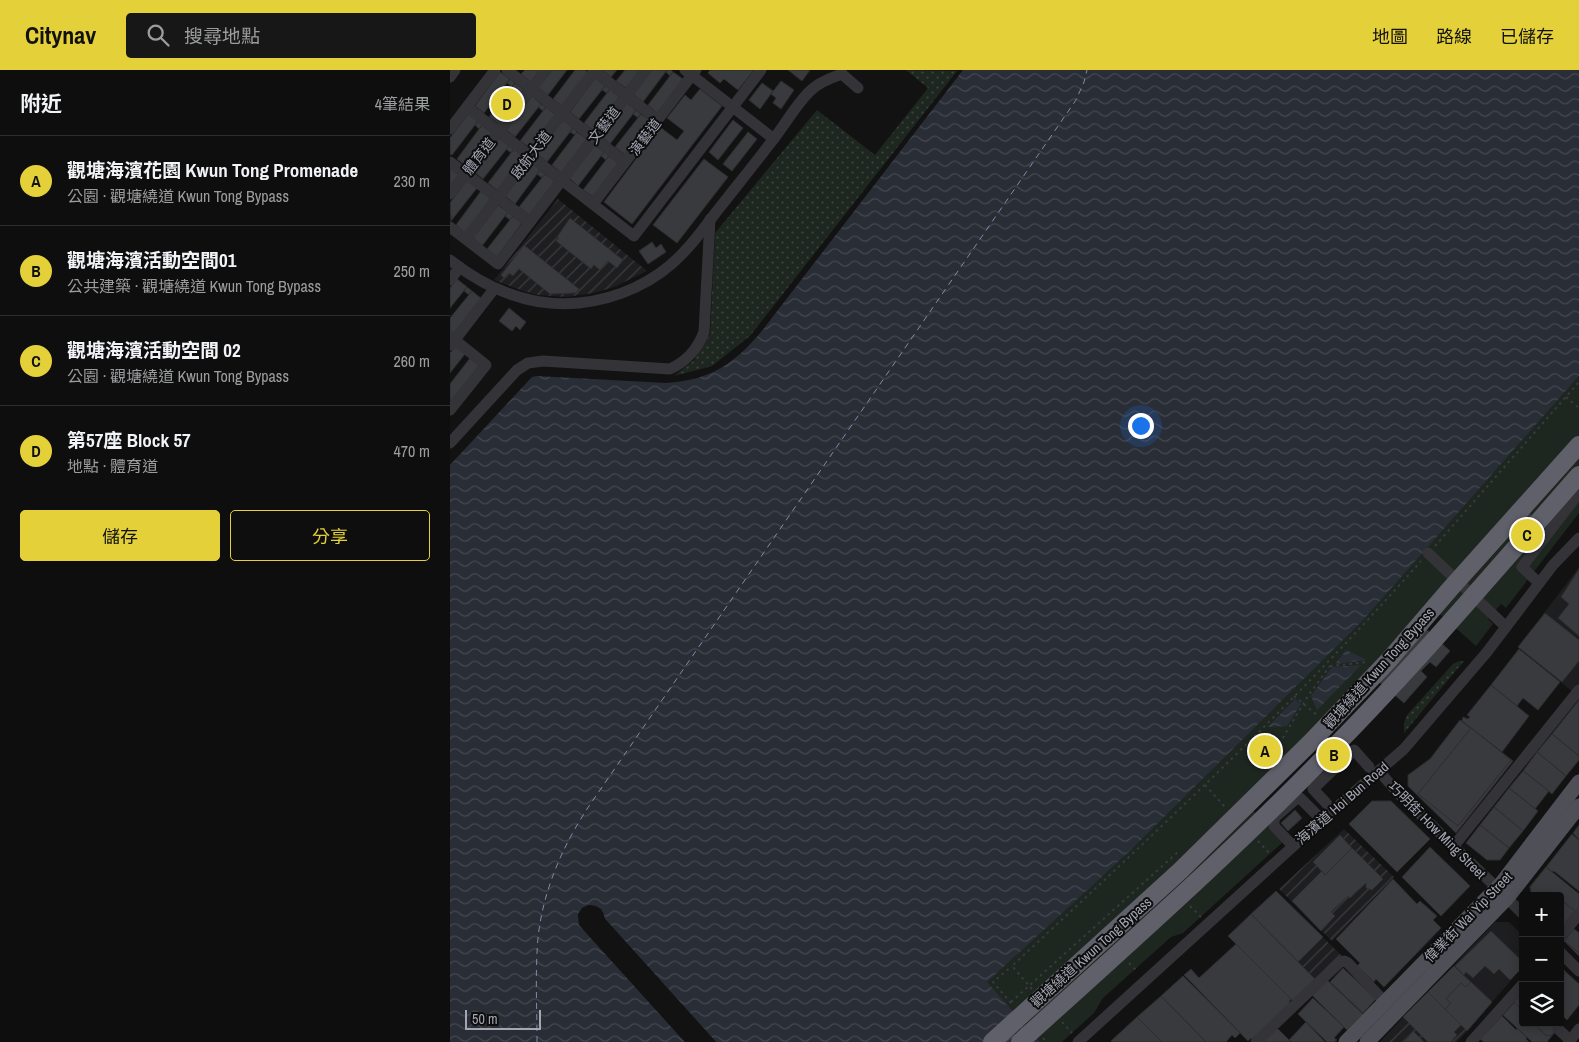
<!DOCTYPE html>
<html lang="zh-TW">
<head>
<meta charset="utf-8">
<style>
	body { margin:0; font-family:"Archivo Narrow","Noto Sans TC",sans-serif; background:#171717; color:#f1f3f6 }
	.controls { position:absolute; right:15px; bottom:15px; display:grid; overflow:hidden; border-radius:5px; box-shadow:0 2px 12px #0003 }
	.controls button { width:45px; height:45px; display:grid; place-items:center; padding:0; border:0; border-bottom:1px solid #2e2e2e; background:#0e0e0e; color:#f1f3f6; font:25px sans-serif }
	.scale { position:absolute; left:15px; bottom:12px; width:76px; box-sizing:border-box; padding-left:5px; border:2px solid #a4a6b3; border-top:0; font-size:14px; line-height:18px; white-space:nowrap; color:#a4a6b3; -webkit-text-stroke:4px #0d0d0e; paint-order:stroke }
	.you { position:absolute; left:690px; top:355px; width:18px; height:18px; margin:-12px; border:4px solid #fff; border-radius:50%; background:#1a73e8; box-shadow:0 0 0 8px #1a73e833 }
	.badge { display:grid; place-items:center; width:32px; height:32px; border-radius:50%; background:#e4d039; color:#111; font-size:16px; font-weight:700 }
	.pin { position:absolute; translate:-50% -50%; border:2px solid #fff; box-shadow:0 1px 5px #0006 }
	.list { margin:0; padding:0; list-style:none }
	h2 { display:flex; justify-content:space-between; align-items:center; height:65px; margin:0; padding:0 20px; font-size:21px }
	h2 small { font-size:16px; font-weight:400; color:#9b9c9e }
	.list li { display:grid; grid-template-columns:32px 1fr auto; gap:15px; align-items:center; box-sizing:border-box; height:90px; padding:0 20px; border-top:1px solid #2e2e2e }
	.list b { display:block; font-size:19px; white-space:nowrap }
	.list p { margin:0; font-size:16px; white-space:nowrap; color:#9b9c9e }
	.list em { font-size:16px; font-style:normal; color:#9b9c9e }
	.actions { display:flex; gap:10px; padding:15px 20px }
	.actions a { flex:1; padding:11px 0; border:1px solid #e4d039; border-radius:5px; text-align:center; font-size:18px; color:#e4d039 }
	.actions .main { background:#e4d039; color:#111 }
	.icon { flex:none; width:28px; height:28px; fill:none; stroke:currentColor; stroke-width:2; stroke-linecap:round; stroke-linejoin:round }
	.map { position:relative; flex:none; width:1129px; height:972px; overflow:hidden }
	header { display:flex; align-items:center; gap:30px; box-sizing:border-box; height:70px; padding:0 25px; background:#e4d039; color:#111 }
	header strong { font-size:24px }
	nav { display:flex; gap:28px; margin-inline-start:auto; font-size:18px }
	.search { width:350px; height:45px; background:#171717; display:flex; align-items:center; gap:12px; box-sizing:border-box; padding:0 18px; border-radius:5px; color:#9b9c9e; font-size:19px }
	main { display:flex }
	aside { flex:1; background:#0e0e0e }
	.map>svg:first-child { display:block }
	.built { fill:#1e1e20 }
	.industrial { fill:url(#industrial-furrows) }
	.grass { fill:url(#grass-dots) }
	.park { fill:#1e2620 }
	.water { fill:url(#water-waves) }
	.pier { fill:#121213 }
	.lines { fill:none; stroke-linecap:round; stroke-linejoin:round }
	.ferry { stroke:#7d8cac; stroke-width:1; stroke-dasharray:6 5; stroke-linecap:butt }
	.building { fill:#393a3d; stroke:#2d2c2f }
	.path { stroke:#393a3f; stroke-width:2; stroke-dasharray:2.5 4; stroke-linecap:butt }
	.minor { stroke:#333338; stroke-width:11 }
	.major { stroke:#4f4f57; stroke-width:15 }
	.highway-bridge { stroke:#5f6069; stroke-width:18 }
	.labels { text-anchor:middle; stroke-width:4; stroke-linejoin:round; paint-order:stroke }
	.street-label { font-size:14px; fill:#a4a6b3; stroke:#0d0d0e }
</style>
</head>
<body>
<header>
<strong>Citynav</strong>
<div class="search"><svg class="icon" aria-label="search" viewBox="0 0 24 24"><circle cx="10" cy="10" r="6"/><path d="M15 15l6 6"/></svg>搜尋地點</div>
<nav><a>地圖</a><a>路線</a><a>已儲存</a></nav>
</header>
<main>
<aside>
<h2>附近<small>4筆結果</small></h2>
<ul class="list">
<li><span class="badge">A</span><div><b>觀塘海濱花園 Kwun Tong Promenade</b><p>公園 · 觀塘繞道 Kwun Tong Bypass</p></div><em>230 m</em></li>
<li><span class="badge">B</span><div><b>觀塘海濱活動空間01</b><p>公共建築 · 觀塘繞道 Kwun Tong Bypass</p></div><em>250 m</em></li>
<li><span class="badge">C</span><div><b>觀塘海濱活動空間 02</b><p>公園 · 觀塘繞道 Kwun Tong Bypass</p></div><em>260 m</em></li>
<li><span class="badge">D</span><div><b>第57座 Block 57</b><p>地點 · 體育道</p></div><em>470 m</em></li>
</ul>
<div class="actions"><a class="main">儲存</a><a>分享</a></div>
</aside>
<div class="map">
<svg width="1129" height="972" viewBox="0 0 1129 972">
	<defs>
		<pattern id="industrial-furrows" width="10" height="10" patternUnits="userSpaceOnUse" patternTransform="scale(1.25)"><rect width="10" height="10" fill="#1e1e20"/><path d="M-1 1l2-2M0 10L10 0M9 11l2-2" fill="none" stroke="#3c3c3e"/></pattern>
		<pattern id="grass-dots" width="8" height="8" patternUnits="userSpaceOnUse" patternTransform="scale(1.25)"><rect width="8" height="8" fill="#1e2620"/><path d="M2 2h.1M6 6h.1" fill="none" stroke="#3c423e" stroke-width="1.8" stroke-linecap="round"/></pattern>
		<pattern id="water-waves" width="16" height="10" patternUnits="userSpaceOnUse" patternTransform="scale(1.25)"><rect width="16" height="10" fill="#292d36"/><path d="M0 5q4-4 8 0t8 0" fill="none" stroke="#454851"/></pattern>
	</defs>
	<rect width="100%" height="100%" fill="#121213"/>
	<g class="built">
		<path d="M1129,497V569L1119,562L1129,570V617L1124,623L1068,577Z"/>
		<path d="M1045,852H1059L1073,866V897L1042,932L1004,895Z"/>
	</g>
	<g class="industrial">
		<path d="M108,129L197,201L164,217L144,223L116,227L88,225L73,221L44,210Z"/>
		<path d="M894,759L944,807L882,871L829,819Z"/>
		<path d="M826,821L893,887L867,911L801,844Z"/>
		<path d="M978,922L1017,961L1007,972H930Z"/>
	</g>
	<g class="grass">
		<path d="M456,0L507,1L300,266L262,296L224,306L244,290L260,264L265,163L367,40L425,85L478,18Z"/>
		<path d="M1009,591H1014L954,663V653L957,645L1003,594Z"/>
	</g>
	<path class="park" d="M1129,306V443L1056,538L1051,534L1038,549L1043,554L1026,576L983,538L797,734L833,772L733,863L721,867L653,928L644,943L612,972H590L536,912L680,781L912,550Z"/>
	<g class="water">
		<path d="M513,0H1129V306L913,550L680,781L537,912L590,972H266L155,849L153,842L141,835L134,837L128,844L132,858L235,972H0V395L82,307L87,306L216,313C260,310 283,295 311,262Z"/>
		<path d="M896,580L917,590L885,594Z"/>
		<path d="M911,595L867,640L861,626L882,597Z"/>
		<path d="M845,629L851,634L837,656L818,657Z"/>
	</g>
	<path class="pier" d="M138,835L146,836L151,839L155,849L266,972H263L153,851L149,841L143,837L135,839L131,845V854L237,972H235L129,855L128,844L132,838Z"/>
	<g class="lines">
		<path class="ferry" d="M87,972C87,937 85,902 88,868C93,820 113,775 139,736L626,30L634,12L637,0"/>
	</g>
	<g class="building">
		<path d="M75,0H90L81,12L71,4Z"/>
		<path d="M102,0H117L98,25L88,18Z"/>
		<path d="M125,0H135L138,3L112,36L103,29Z"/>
		<path d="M152,0H167L161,7Z"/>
		<path d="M175,0H190L176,18L166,11Z"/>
		<path d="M202,0H217L193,32L183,24Z"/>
		<path d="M217,0H221L223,2L220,6L216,2Z"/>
		<path d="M260,0H304L288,20L274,9L270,13L258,3Z"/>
		<path d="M338,0H360L352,11Z"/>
		<path d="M50,2L60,9L34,43L25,36Z"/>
		<path d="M223,2L233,9L207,43L198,35Z"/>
		<path d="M145,8L155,16L129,49L120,42Z"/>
		<path d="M60,9L65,13L62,17L57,13Z"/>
		<path d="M331,11L344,20L331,39L323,33L326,28L321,24Z"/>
		<path d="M65,13L74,20L49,54L39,47Z"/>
		<path d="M312,13L323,21L310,39L299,30Z"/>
		<path d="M155,16L160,19L157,23L152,20Z"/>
		<path d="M160,19L169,27L144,61L134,53Z"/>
		<path d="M250,19L272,36L182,154L154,132L210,57L227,70L234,61L217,48L235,25L241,30Z"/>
		<path d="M82,26L91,34L65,67L56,60Z"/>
		<path d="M177,33L186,40L160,74L151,66Z"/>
		<path d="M91,34L96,37L93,41L88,37Z"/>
		<path d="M96,37L106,45L80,78L70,71Z"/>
		<path d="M186,40L191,44L188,48L183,44Z"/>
		<path d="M18,44L28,51L2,85L0,84V68Z"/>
		<path d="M191,44L201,51L175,85L165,77Z"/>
		<path d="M113,50L123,58L97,92L87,84Z"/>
		<path d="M283,50L293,58L268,90L259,82Z"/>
		<path d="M28,51L32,55L29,59L25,55Z"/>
		<path d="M32,55L42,63L16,96L7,89Z"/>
		<path d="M123,58L127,62L125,65L120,62Z"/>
		<path d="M127,62L137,69L111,103L102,95Z"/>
		<path d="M298,62L307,69L282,101L273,94Z"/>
		<path d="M49,68L59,76L33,109L24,102Z"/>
		<path d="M144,75L154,82L128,116L119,108Z"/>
		<path d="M59,76L64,79L61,83L56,79Z"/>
		<path d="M64,79L73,87L48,121L38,113Z"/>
		<path d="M154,82L159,86L156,90L151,86Z"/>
		<path d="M159,86L168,93L143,127L133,120Z"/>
		<path d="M254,89L278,107L227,173L203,155Z"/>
		<path d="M81,92L90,100L65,134L55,126Z"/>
		<path d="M0,97L10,105L0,117Z"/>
		<path d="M90,100L95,104L92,108L87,104Z"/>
		<path d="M95,104L105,111L79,145L69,137Z"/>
		<path d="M17,110L27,118L1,151L0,133Z"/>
		<path d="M31,121L41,129L15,163L6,155Z"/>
		<path d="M48,135L58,142L32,176L23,168Z"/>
		<path d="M58,142L63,146L60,150L55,146Z"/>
		<path d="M63,146L72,153L47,187L37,179Z"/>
		<path d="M120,148L173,190L167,198L158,191L150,200L144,195L141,199L106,171L109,168L107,167Z"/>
		<path d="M202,172L206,178L211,174L216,182L198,194L189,181Z"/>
		<path d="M74,175L129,219L126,223L100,224L69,199L63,206L59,203L54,208L51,205Z"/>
		<path d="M7,209L17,217L0,238V218Z"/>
		<path d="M17,217L22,221L19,225L14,221Z"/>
		<path d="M22,221L32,229L3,264L0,262V248Z"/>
		<path d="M59,238L76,252L70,260L66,256L62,261L49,251Z"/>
		<path d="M6,276L15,284L0,303V283Z"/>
		<path d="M20,288L30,295L2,331L0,330V314Z"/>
		<path d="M1078,441L1087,451L1082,457L1073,447Z"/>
		<path d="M1129,499V566L1108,548L1119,534L1111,527Z"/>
		<path d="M1095,543L1129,570V591L1112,612L1068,577Z"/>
		<path d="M974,557L1000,581L986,597L980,592L971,601L977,607L954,633L928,611Z"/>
		<path d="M1069,579L1110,612L1088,640L1073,628L1067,636L1041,615Z"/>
		<path d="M1041,615L1079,646L1052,682L1012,651L1013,647L1018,649L1020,647L1017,645Z"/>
		<path d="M1129,630V686L1102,664Z"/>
		<path d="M1010,650L1063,691L1006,763L958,716V705L980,689Z"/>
		<path d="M1021,658L1061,690L1008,756L968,724Z"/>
		<path d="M1102,664L1129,686V690L1116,706L1087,682Z"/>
		<path d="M1087,682L1116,706L1102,724L1073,701Z"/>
		<path d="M1073,701L1099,721L1085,739L1059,718Z"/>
		<path d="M1059,718L1088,741L1073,761L1044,737Z"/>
		<path d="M922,731H941L980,769L947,802L899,754Z"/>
		<path d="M1044,737L1073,761L1059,778L1030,755Z"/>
		<path d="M845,740L852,748L838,761L831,753Z"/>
		<path d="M1030,755L1059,778L1050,790H1037L1016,773Z"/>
		<path d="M1129,755V769L1123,763Z"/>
		<path d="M1122,764L1129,770V821L1104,801L1102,802L1096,797Z"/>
		<path d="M890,765L902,778L875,805L863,792Z"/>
		<path d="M980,777L1020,816L991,846L952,807Z"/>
		<path d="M902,778L933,809L922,820L916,818V813L900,828L898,826L881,842L885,846L871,861L842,831L872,801L875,805Z"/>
		<path d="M1096,797L1115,813L1111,818L1107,815L1101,822L1107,826H1082L1080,817Z"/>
		<path d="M1096,797L1129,824V841L1110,862V826H1082L1080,817Z"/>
		<path d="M943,809L967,834L970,831L987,846L983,850L991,858L934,917L926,909L924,912L907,896L910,893L886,869Z"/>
		<path d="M826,821L873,867L848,892L801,844Z"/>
		<path d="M1110,829L1125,841L1112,857L1110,855Z"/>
		<path d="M801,844L867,911L845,933L778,866Z"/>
		<path d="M1124,859L1129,863V886L1114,871Z"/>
		<path d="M1124,859L1129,863V883L1114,871Z"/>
		<path d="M1041,861L1073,892V897L1060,910L1049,899L1044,904L1035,896L1023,908L1016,902L1014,905L1005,896Z"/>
		<path d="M786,874L841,929L839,932L842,935L804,971L801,968L798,971L734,905L741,899L749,908Z"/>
		<path d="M1004,896L1042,932L1017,961L978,922Z"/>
		<path d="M1110,896L1116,902L1110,909Z"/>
		<path d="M893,898L926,929L913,943L880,912Z"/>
		<path d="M1116,902L1129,914V935L1117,950L1110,943V909Z"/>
		<path d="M733,906L790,963L785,968L782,965L776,972H756L711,926Z"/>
		<path d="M877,910L913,944L897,960L862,925Z"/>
		<path d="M1021,912L1042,932L1017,961L995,939L1001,933L996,929L1011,913L1016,917Z"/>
		<path d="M978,922L1011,955L1004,962L1007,965L1001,972H978L953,947Z"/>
		<path d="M1073,923V953H1110V948L1114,951L1097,972H1082L1053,945Z"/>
		<path d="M1073,923V941L1064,932Z"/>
		<path d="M711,926L756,972H712L687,947Z"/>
		<path d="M863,928L894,957L884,968L887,970L884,972H877L848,944Z"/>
		<path d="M1052,946L1066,960L1067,958L1077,967L1076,969L1079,972H1034L1030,969Z"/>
		<path d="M687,947L712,972H663L661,971Z"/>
		<path d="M1110,948L1114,951L1101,966L1095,965L1084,953H1110Z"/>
		<path d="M856,952L875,972H842L839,970Z"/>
		<path d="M827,958L841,972H813Z"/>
		<path d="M963,961L974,972H954Z"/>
	</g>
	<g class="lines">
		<g class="path">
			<path d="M1116,327L1129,338"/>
			<path d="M985,476L1129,312"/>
			<path d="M880,596L918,592"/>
			<path d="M844,626L867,645"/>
			<path d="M816,696L858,626L880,596L877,593"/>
			<path d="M755,715L775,737"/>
			<path d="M808,771L820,784"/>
			<path d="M740,836L751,847"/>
			<path d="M679,893L687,901"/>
			<path d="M582,919L562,896C703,765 844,635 971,491"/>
			<path d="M561,932L728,782"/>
			<path d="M561,933L543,912L562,896"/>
			<path d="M612,952L622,963"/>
			<path d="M593,968L596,972"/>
		</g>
		<g class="minor">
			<path d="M57,0L175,92"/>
			<path d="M143,0L208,50"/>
			<path d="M235,0L324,69"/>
			<path d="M392,4L408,18"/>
			<path d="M0,7L5,0"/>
			<path d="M17,37L184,166L311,0"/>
			<path d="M0,59L45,0"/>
			<path d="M0,92L80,152"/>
			<path d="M0,124L96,0"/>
			<path d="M143,134L246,0"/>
			<path d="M0,157L48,194L196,0"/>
			<path d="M16,169L145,0"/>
			<path d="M0,190C37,219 80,238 129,233C168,229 206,212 233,183C247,169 258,152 271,136C289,113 307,91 325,67C336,53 346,35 359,22C367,13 380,8 392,4"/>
			<path d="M0,210L10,197"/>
			<path d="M0,266L36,295L0,340"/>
			<path d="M1,275L44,219"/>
			<path d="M0,373L67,300L78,293L93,291L220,299C236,292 248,278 254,262L260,149"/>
			<path d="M978,483L1056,557"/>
			<path d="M1089,513L1072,497L1129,423"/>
			<path d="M929,701L948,723L1047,818"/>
			<path d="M877,734L863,719L904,680L919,697"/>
			<path d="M843,776L824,756V748L847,728H850L872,750"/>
			<path d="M1003,777L1129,620"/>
			<path d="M1057,828L1073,844"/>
			<path d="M1110,867L1129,844"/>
			<path d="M1110,882L1129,901"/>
			<path d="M1108,959L1120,970"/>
			<path d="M628,972L872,750L954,679L1037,582L1103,495L1129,468"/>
			<path d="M806,972L890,892L894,891L898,893L935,932"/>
			<path d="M1021,972L1073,914"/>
			<path d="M1119,972L1129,959"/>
		</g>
		<g class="major">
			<path d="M896,972L1051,814L1129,712"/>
			<path d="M917,972L1057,828L1129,736"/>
		</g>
		<g class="highway-bridge">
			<path d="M542,972L730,801L862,671L939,590L1000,519L1129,375"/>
			<path d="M570,972C678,874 787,778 888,673C972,587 1050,495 1129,405"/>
		</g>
	</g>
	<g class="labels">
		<g class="street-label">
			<text transform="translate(154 55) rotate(-53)" y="5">文藝道</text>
			<text transform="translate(195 67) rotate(-53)" y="5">演藝道</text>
			<text transform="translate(81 85) rotate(-53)" y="5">啟航大道</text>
			<text transform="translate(29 86) rotate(-52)" y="5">體育道</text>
			<text transform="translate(929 598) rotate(-48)" y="5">觀塘繞道 Kwun Tong Bypass</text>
			<text transform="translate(892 733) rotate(-41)" y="5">海濱道 Hoi Bun Road</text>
			<text transform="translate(987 760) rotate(45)" y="5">巧明街 How Ming Street</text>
			<text transform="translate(1018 847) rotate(-46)" y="5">偉業街 Wai Yip Street</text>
			<text transform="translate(641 882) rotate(-42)" y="5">觀塘繞道 Kwun Tong Bypass</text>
		</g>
	</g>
</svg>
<div class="controls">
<button>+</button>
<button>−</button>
<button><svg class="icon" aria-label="layers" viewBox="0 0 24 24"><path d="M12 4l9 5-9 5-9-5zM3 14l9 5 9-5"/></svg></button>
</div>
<div class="scale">50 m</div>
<div class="you"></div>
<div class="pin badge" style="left:815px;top:681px">A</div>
<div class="pin badge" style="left:884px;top:685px">B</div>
<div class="pin badge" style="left:1077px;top:465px">C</div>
<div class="pin badge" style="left:57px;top:34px">D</div>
</div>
</main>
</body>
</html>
